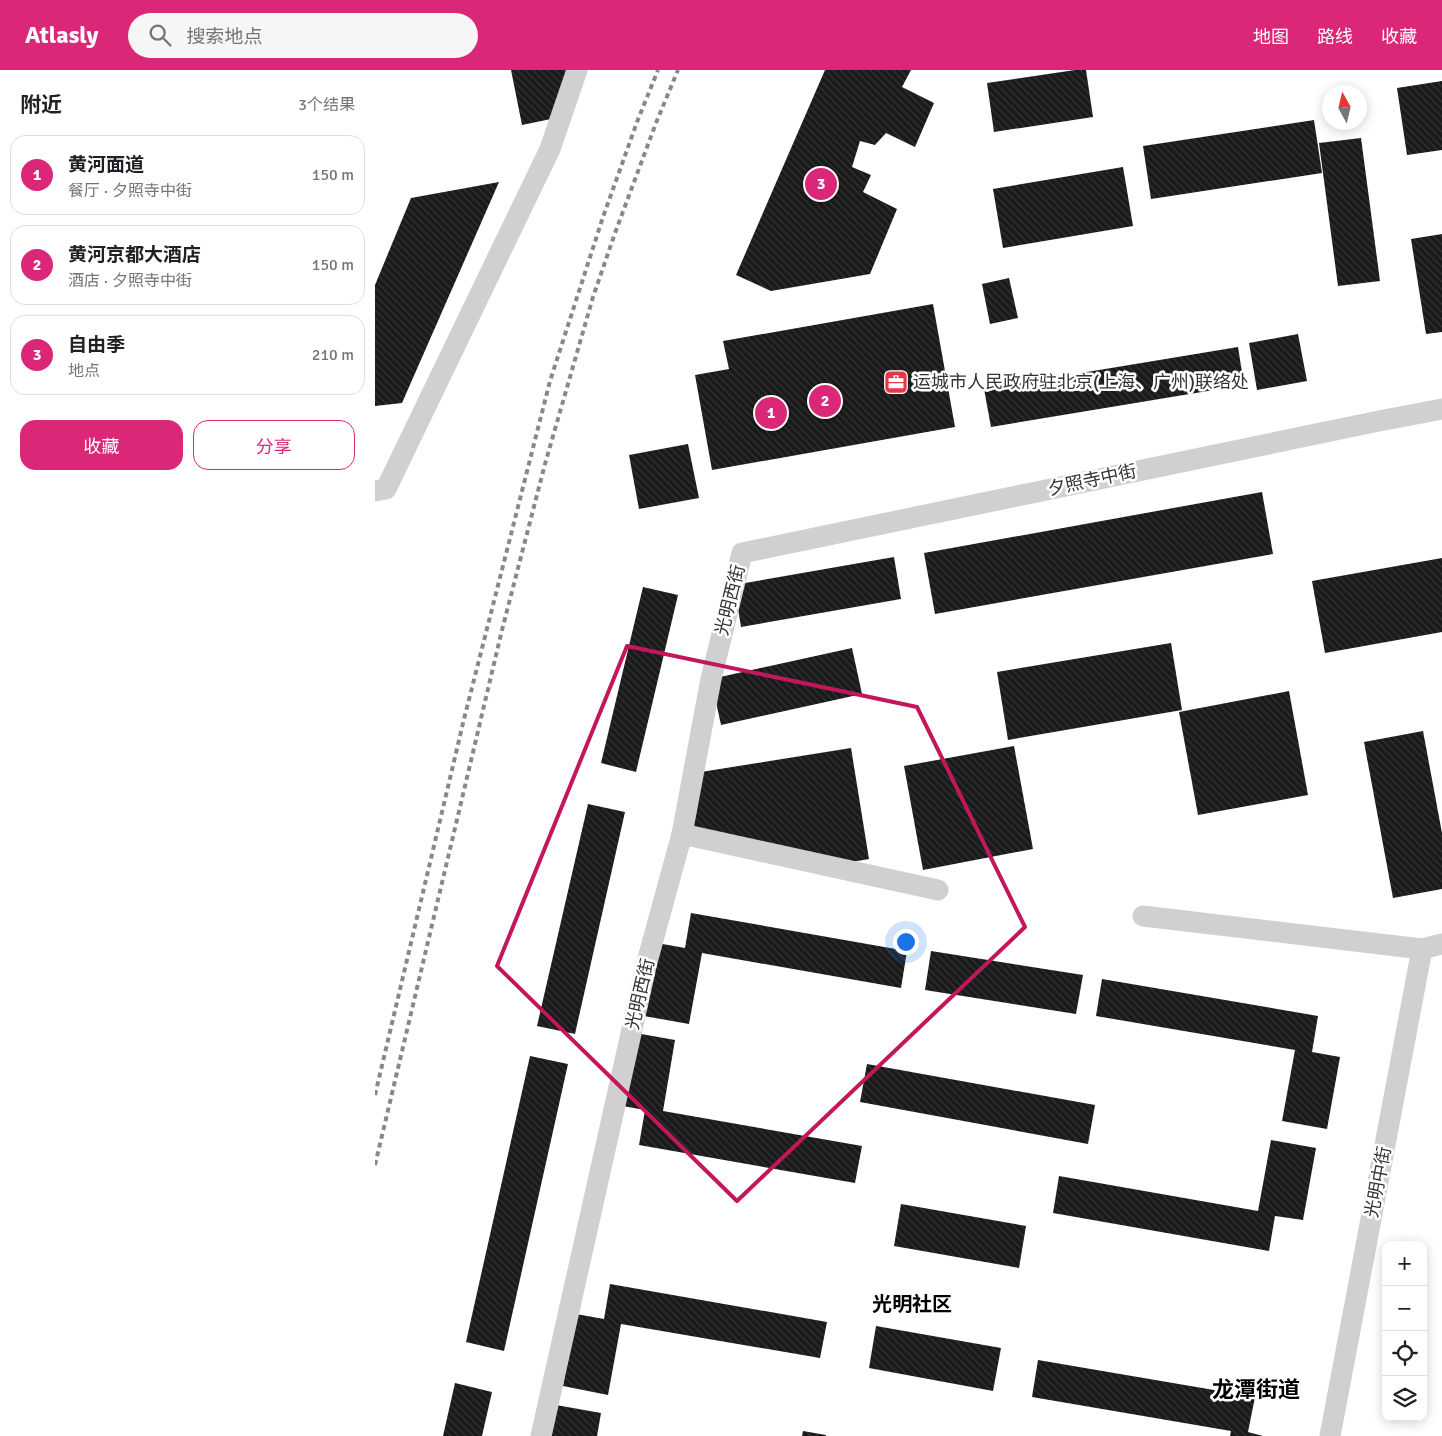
<!DOCTYPE html>
<html lang="zh">
<head>
<meta charset="utf-8">
<style>
	body { margin:0; font-family:Signika,"Noto Sans SC",sans-serif; background:#f6f6f6; color:#202124 }
	.controls { position:absolute; right:15px; bottom:15px; display:grid; overflow:hidden; border-radius:10px; box-shadow:0 2px 12px #0003 }
	.controls button { width:45px; height:45px; display:grid; place-items:center; padding:0; border:0; border-bottom:1px solid #e0e0e0; background:#fff; color:#202124; font:25px sans-serif }
	.compass { position:absolute; left:947px; top:15px; width:45px; height:45px; border-radius:50%; background:#fff; box-shadow:0 2px 12px #0003; rotate:352deg }
	.you { position:absolute; left:530px; top:871px; width:18px; height:18px; margin:-12px; border:4px solid #fff; border-radius:50%; background:#1a73e8; box-shadow:0 0 0 8px #1a73e833 }
	.badge { display:grid; place-items:center; width:32px; height:32px; border-radius:50%; background:#db2777; color:#fff; font-size:16px; font-weight:700 }
	.pin { position:absolute; translate:-50% -50%; border:2px solid #fff; box-shadow:0 1px 5px #0006 }
	.list { margin:0; padding:0; list-style:none }
	h2 { display:flex; justify-content:space-between; align-items:center; height:65px; margin:0; padding:0 20px; font-size:21px }
	h2 small { font-size:16px; font-weight:400; color:#757577 }
	.list li { display:grid; grid-template-columns:32px 1fr auto; gap:15px; align-items:center; box-sizing:border-box; height:80px; margin:0 10px 10px; padding:0 10px; border:1px solid #e0e0e0; border-radius:15px }
	.list b { display:block; font-size:19px; white-space:nowrap }
	.list p { margin:0; font-size:16px; white-space:nowrap; color:#757577 }
	.list em { font-size:16px; font-style:normal; color:#757577 }
	.actions { display:flex; gap:10px; padding:15px 20px }
	.actions a { flex:1; padding:11px 0; border:1px solid #db2777; border-radius:15px; text-align:center; font-size:18px; color:#db2777 }
	.actions .main { background:#db2777; color:#fff }
	.icon { flex:none; width:28px; height:28px; fill:none; stroke:currentColor; stroke-width:2; stroke-linecap:round; stroke-linejoin:round }
	.map { position:relative; flex:none; width:1067px; height:1366px; overflow:hidden }
	header { display:flex; align-items:center; gap:30px; box-sizing:border-box; height:70px; padding:0 25px; background:#db2777; color:#fff }
	header strong { font-size:24px }
	nav { display:flex; gap:28px; margin-inline-start:auto; font-size:18px }
	.search { width:350px; height:45px; background:#f6f6f6; display:flex; align-items:center; gap:12px; box-sizing:border-box; padding:0 18px; border-radius:28px; color:#757577; font-size:19px }
	main { display:flex }
	aside { flex:1; background:#fff }
	.map>svg:first-child { display:block }
	.building { fill:url(#building-back-hatch) }
	.lines { fill:none; stroke-linecap:round; stroke-linejoin:round }
	.street { stroke:#d0d0d0; stroke-width:21 }
	.rail { stroke:#888; stroke-width:4; stroke-dasharray:5 4; stroke-linecap:butt }
	.marked { fill:none; stroke:#c2185b; stroke-width:4; stroke-linejoin:round }
	.labels { text-anchor:middle; stroke-width:5; stroke-linejoin:round; paint-order:stroke }
	.poi-label { font-size:18px; fill:#333; stroke:#fff; text-anchor:start }
	.street-label { font-size:18px; fill:#333; stroke:#fff }
	.quarter-label { font-size:20px; font-weight:bold; fill:#000; stroke:#fff }
	.district-label { font-size:22px; font-weight:bold; fill:#000; stroke:#fff }
</style>
</head>
<body>
<header>
<strong>Atlasly</strong>
<div class="search"><svg class="icon" aria-label="search" viewBox="0 0 24 24"><circle cx="10" cy="10" r="6"/><path d="M15 15l6 6"/></svg>搜索地点</div>
<nav><a>地图</a><a>路线</a><a>收藏</a></nav>
</header>
<main>
<aside>
<h2>附近<small>3个结果</small></h2>
<ul class="list">
<li><span class="badge">1</span><div><b>黄河面道</b><p>餐厅 · 夕照寺中街</p></div><em>150 m</em></li>
<li><span class="badge">2</span><div><b>黄河京都大酒店</b><p>酒店 · 夕照寺中街</p></div><em>150 m</em></li>
<li><span class="badge">3</span><div><b>自由季</b><p>地点</p></div><em>210 m</em></li>
</ul>
<div class="actions"><a class="main">收藏</a><a>分享</a></div>
</aside>
<div class="map">
<svg width="1067" height="1366" viewBox="0 0 1067 1366">
	<defs>
		<pattern id="building-back-hatch" width="6" height="6" patternUnits="userSpaceOnUse" patternTransform="scale(1.25)"><rect width="6" height="6" fill="#1a1a1a"/><path d="M-1 5l2 2M0 0l6 6M5-1l2 2" fill="none" stroke="#333"/></pattern>
	</defs>
	<rect width="100%" height="100%" fill="#fff"/>
	<g class="building">
		<path d="M136,0H194L176,49L147,55Z"/>
		<path d="M450,0H536L527,17L559,33L540,77L511,63L500,75L485,71L477,97L496,105L488,122L522,139L495,204L396,221L361,205Z"/>
		<path d="M700,0H711L718,47L619,62L612,13Z"/>
		<path d="M1067,11V80L1032,85L1022,18Z"/>
		<path d="M939,50L947,103L776,129L768,76Z"/>
		<path d="M986,68L1005,211L963,216L944,73Z"/>
		<path d="M748,97L758,156L628,178L618,119Z"/>
		<path d="M124,112L27,333L0,336V215L36,128Z"/>
		<path d="M1067,164V262L1051,264L1036,169Z"/>
		<path d="M634,208L643,248L615,254L607,214Z"/>
		<path d="M558,234L580,357L337,400L320,305L354,299L348,271Z"/>
		<path d="M923,264L932,311L882,320L874,273Z"/>
		<path d="M863,277L869,315L616,357L609,319Z"/>
		<path d="M313,374L324,428L264,439L254,385Z"/>
		<path d="M887,422L898,484L560,544L549,483Z"/>
		<path d="M519,487L526,529L366,557L359,515Z"/>
		<path d="M1067,488V562L950,583L937,511Z"/>
		<path d="M268,517L303,525L261,702L226,693Z"/>
		<path d="M796,573L807,640L633,670L622,602Z"/>
		<path d="M477,578L487,624L346,655L336,609Z"/>
		<path d="M914,621L933,725L823,745L804,642Z"/>
		<path d="M1048,661L1067,763V819L1018,828L989,672Z"/>
		<path d="M639,676L658,779L548,800L529,696Z"/>
		<path d="M476,678L494,789L471,793L314,759L326,702Z"/>
		<path d="M213,734L250,742L200,964L162,956Z"/>
		<path d="M316,843L532,881L526,918L327,883L314,954L269,946L282,873L310,878Z"/>
		<path d="M556,881L708,905L701,944L550,920Z"/>
		<path d="M727,909L943,946L937,982L965,987L952,1059L907,1051L920,980L721,946Z"/>
		<path d="M255,962L300,970L288,1041L487,1076L480,1113L264,1075L270,1040L242,1035Z"/>
		<path d="M155,986L193,994L129,1281L91,1272Z"/>
		<path d="M492,994L720,1035L713,1074L485,1032Z"/>
		<path d="M896,1070L941,1078L928,1150L900,1146L894,1181L678,1143L684,1106L883,1141Z"/>
		<path d="M526,1134L651,1156L644,1198L519,1176Z"/>
		<path d="M235,1214L452,1252L445,1288L246,1254L233,1325L188,1316L201,1244L229,1249Z"/>
		<path d="M501,1256L626,1278L618,1321L494,1298Z"/>
		<path d="M663,1290L880,1327L873,1362L888,1366H855L856,1361L657,1327Z"/>
		<path d="M80,1313L117,1322L107,1366H68Z"/>
		<path d="M181,1335L226,1343L222,1366H175Z"/>
		<path d="M428,1361L451,1365V1366H427Z"/>
	</g>
	<g class="lines">
		<g class="street">
			<path d="M0,421L11,419L175,79L202,0"/>
			<path d="M307,764L563,820"/>
			<path d="M768,846L1047,879"/>
			<path d="M166,1366L272,892L307,764L336,609L367,483L1004,351L1067,339"/>
			<path d="M955,1366L1047,879L1067,874"/>
		</g>
		<g class="rail">
			<path d="M0,1025L89,649L175,311L228,147L262,52L283,0"/>
			<path d="M0,1095L127,560L170,394L218,227L240,163L281,53L303,0"/>
		</g>
	</g>
	<path class="marked" d="M252,576L542,637L650,857L362,1131L122,896Z"/>
	<defs>
		<g id="office-square" transform="scale(1.25)"><rect x="-9" y="-9" width="18" height="18" rx="4" fill="#e63946" stroke="#fff"/><path d="M-6-3h4V-5.5h4V-3h4V5H-6ZM-1-4.5V-3h2v-1.5ZM-6 0V1H6V0Z" fill="#fff"/></g>
	</defs>
	<g fill-rule="evenodd">
		<use href="#office-square" x="521" y="312"/>
	</g>
	<g class="labels">
		<g class="poi-label">
			<text x="538" y="318">运城市人民政府驻北京(上海、广州)联络处</text>
		</g>
		<g class="street-label">
			<text transform="translate(717 410) rotate(-12)" y="6">夕照寺中街</text>
			<text transform="translate(355 530) rotate(-76)" y="6">光明西街</text>
			<text transform="translate(265 924) rotate(-77)" y="6">光明西街</text>
			<text transform="translate(1003 1112) rotate(-79)" y="6">光明中街</text>
		</g>
		<g class="quarter-label">
			<text x="537" y="1241">光明社区</text>
		</g>
		<g class="district-label">
			<text x="881" y="1327">龙潭街道</text>
		</g>
	</g>
</svg>
<div class="controls">
<button>+</button>
<button>−</button>
<button><svg class="icon" aria-label="locate" viewBox="0 0 24 24"><circle cx="12" cy="12" r="6"/><path d="M12 2v4M12 18v4M2 12h4M18 12h4"/></svg></button>
<button><svg class="icon" aria-label="layers" viewBox="0 0 24 24"><path d="M12 4l9 5-9 5-9-5zM3 14l9 5 9-5"/></svg></button>
</div>
<svg class="compass" viewBox="-18 -18 36 36"><path d="M0-13l5 13h-10z" fill="#e53935"/><path d="M0 13l5-13h-10z" fill="#757577"/></svg>
<div class="you"></div>
<div class="pin badge" style="left:396px;top:343px">1</div>
<div class="pin badge" style="left:450px;top:331px">2</div>
<div class="pin badge" style="left:446px;top:114px">3</div>
</div>
</main>
</body>
</html>
